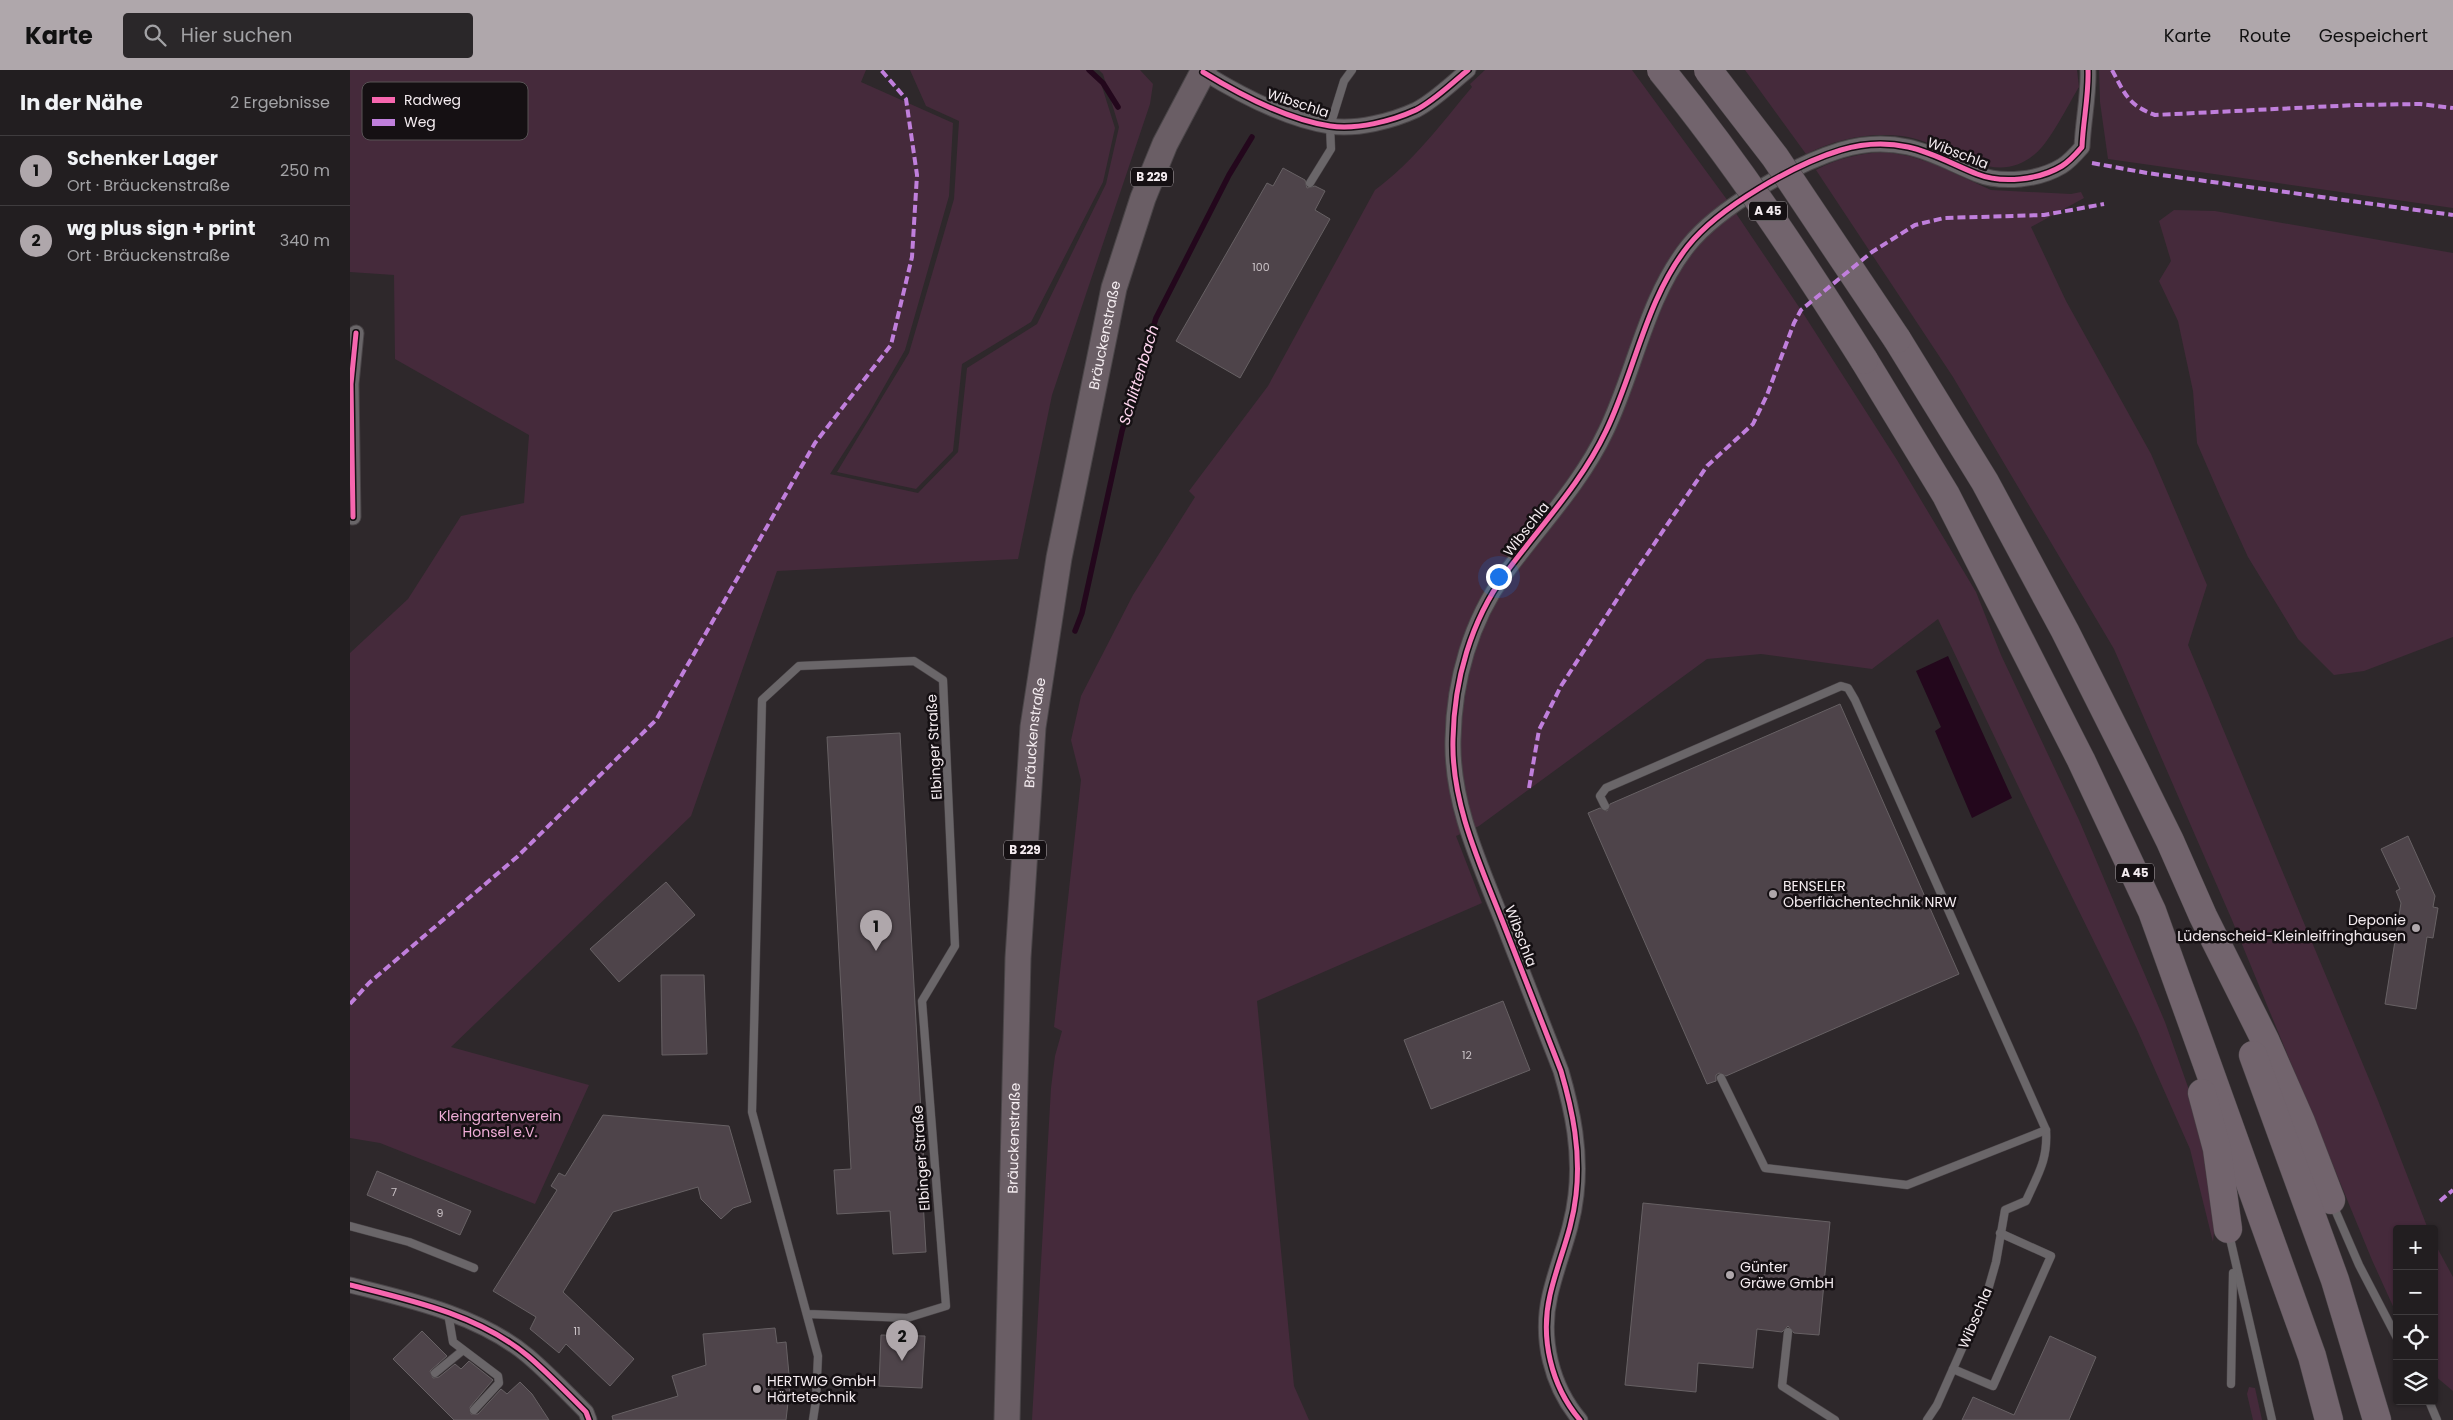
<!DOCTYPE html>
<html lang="de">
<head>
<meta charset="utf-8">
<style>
	body { margin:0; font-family:Poppins,sans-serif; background:#2a2729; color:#f1f3f6 }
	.controls { position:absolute; right:15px; bottom:15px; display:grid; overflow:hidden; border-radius:5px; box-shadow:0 1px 4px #0004 }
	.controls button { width:45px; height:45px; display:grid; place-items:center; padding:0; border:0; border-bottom:1px solid #3f3c3e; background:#221e20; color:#f1f3f6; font:25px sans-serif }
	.you { position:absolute; left:1148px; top:506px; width:18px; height:18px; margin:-12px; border:4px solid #fff; border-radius:50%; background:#1a73e8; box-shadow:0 0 0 8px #1a73e833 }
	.badge { display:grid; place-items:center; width:32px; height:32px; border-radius:50%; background:#afa7ab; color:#111; font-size:16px; font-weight:700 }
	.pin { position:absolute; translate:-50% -41px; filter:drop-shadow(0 1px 2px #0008) }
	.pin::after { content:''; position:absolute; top:26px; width:18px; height:15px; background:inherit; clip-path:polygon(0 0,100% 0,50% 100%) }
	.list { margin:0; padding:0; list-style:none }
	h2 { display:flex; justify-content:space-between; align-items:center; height:65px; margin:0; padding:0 20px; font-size:21px }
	h2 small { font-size:16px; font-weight:400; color:#a2a2a5 }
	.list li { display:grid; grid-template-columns:32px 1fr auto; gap:15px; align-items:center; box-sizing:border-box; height:70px; padding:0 20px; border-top:1px solid #3f3c3e }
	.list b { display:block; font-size:19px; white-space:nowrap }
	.list p { margin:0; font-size:16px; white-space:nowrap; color:#a2a2a5 }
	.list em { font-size:16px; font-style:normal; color:#a2a2a5 }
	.icon { flex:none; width:28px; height:28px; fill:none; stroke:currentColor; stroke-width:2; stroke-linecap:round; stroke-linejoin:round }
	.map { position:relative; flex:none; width:2103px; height:1350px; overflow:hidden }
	header { display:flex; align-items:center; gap:30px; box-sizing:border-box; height:70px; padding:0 25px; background:#afa7ab; color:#111 }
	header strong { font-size:24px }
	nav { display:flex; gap:28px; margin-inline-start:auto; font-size:18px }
	.search { width:350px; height:45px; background:#2a2729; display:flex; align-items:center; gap:12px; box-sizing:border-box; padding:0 18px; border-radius:5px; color:#a2a2a5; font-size:19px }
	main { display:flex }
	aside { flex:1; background:#221e20 }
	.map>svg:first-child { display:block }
	.green { fill:#452a3b }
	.water { fill:#23071c }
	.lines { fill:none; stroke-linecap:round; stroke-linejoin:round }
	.stream { stroke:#23071c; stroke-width:5.5 }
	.building { fill:#4e444a; stroke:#676164 }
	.service-casing { stroke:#4a4548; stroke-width:9 }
	.minor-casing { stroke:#4a4548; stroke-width:17 }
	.primary-casing { stroke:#4a4548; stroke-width:27 }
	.motorway-casing { stroke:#4a4548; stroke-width:29 }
	.service { stroke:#6a6669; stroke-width:8 }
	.minor { stroke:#6a6669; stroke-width:15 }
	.primary { stroke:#6a5e65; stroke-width:25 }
	.motorway { stroke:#72646d; stroke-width:28 }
	.motorway-bridge-casing { stroke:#4a4548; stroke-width:29; stroke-linecap:butt }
	.motorway-bridge { stroke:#72646d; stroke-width:28 }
	.quiet { stroke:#c07fdc; stroke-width:4; stroke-dasharray:8 4; stroke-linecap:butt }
	.cycleway-casing { stroke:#151013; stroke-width:8 }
	.cycleway { stroke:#f766af; stroke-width:5 }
	.poi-dot { fill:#afa7ab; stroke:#151013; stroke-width:2 }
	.labels { text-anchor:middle; stroke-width:5; stroke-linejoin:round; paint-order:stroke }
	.number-label { font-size:11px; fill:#cac2c6 }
	.shield { fill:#151013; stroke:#b1aaae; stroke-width:1 }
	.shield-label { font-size:12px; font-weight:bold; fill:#f4ecf0 }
	.street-label { font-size:14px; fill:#f4ecf0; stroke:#151013 }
	.poi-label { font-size:14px; fill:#f4ecf0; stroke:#151013; text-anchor:start }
	.park-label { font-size:14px; fill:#efaed7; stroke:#151013 }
	.water-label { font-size:15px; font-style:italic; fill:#ffd6ef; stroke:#151013 }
	.key { fill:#151013; stroke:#585255; stroke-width:1 }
	.key-label { font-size:14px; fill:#f4ecf0 }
</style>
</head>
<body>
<header>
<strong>Karte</strong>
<div class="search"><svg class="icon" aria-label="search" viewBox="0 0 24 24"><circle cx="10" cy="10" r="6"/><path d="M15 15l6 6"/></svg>Hier suchen</div>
<nav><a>Karte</a><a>Route</a><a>Gespeichert</a></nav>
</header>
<main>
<aside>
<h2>In der Nähe<small>2 Ergebnisse</small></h2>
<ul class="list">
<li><span class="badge">1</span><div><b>Schenker Lager</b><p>Ort · Bräuckenstraße</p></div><em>250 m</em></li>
<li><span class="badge">2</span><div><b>wg plus sign + print</b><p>Ort · Bräuckenstraße</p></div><em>340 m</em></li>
</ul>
</aside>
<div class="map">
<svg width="2103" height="1350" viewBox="0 0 2103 1350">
	<rect width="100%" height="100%" fill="#2e282b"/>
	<g class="green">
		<path d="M0,0H516L511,12L603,53L599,126L555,280L518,345L480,404L568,423L608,382L617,298L687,254L756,114L769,57L753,4L749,0H790L803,14L800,34L702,325L668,489L427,501L341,746L101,977L239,1015L185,1134L30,1073L0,1068V583L58,529L111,446L174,433L179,365L45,289L44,205L0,202Z"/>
		<path d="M560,0H742L749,7L765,58L753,112L681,252L612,294L603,381L566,419L487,402L559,283L604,129L609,51L576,36Z"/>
		<path d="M1135,0H1282L1375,127L1451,240L1547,390L1626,522L1651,585L1729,750L1815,952L1856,1068L1865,1151L1863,1172L1840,1079L1786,957L1694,770L1588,549L1522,599L1411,584L1357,589L1129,756L1106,766L1132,833L907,931L944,1316L959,1350H682L701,1018L705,986L712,961L704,957L731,710L721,670L731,626L783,525L845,427L839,421L918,316L1025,120C1064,91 1091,54 1122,17L1120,14Z"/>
		<path d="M1395,0H1727L1729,17C1718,35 1700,72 1685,84C1643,121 1596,71 1552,66C1518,62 1486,69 1456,84Z"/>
		<path d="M1749,0H2103V138L1758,89L1750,32Z"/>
		<path d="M1536,82L1559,86L1584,94L1641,120L1721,124L1731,122L1734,128L1681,157L1716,231L1801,384L1857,515L1838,575L2027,1028L2078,1159H2047V1245L2022,1190L1882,850L1764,579L1603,307L1466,100C1488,88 1511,83 1536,82Z"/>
		<path d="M1824,140L1865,141L2103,183V567L2014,601L1984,605L1948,569L1898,487L1870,426L1847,373L1843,321L1828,251L1809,211L1821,191L1809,151Z"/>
		<path d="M2084,1172L2103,1207V1321L2084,1305Z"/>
		<path d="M1899,1317L1905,1318L1912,1350H1903L1897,1324Z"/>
	</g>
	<path class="water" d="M1598,586L1662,728L1622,748L1585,661L1591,657L1566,601Z"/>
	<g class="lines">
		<g class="stream">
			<path d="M739,0L753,13L768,37"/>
			<path d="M725,561L732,543L772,361L806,248L879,105L902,67"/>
		</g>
	</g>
	<g class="building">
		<path d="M933,98L955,110L957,118L965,116L975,121L965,140L980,149L890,308L826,271L917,113L923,116Z"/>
		<path d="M1490,634L1609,904L1376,1006L1369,1003L1366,1005V1011L1357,1014L1238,743L1250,738L1257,741L1260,734Z"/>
		<path d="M550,663L574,1096H571L576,1182L543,1184L540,1141L487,1144L484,1100L501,1099L477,667Z"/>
		<path d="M2058,766L2085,826L2083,837L2088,838L2083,868L2077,867L2066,939L2035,934L2051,833L2046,821L2050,819L2031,779Z"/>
		<path d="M316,812L345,845L269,912L240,879Z"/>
		<path d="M311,905H354L357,984L312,985Z"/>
		<path d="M1153,931L1180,1000L1081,1039L1054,970Z"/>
		<path d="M253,1045L379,1056L401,1132L383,1138L371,1149L351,1129L348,1117L263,1142L213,1222L284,1289L260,1316L216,1274L209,1283L180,1259L186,1247L143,1221L207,1120L201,1116L209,1103L215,1106Z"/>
		<path d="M27,1101L121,1141L110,1165L17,1125Z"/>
		<path d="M1293,1133L1480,1152L1469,1265L1444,1263L1438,1256L1432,1262L1407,1259L1403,1298L1348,1293L1346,1322L1275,1315Z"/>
		<path d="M425,1258L427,1273L436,1272L440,1315L436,1350H263L262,1346L328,1326L322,1306L356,1295L353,1264Z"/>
		<path d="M72,1261L97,1286L80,1301L83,1308L89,1307L105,1294L111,1299L119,1291L143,1310L120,1337L121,1344H128L151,1319L157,1324L170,1312L182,1324L199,1350H104L43,1289Z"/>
		<path d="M531,1265L575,1266L572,1318L529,1316Z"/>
		<path d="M1700,1266L1746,1287L1719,1350H1612L1623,1327L1664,1345Z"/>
	</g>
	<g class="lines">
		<g class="service-casing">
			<g id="service">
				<path d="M960,113L981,79L980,56L994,11L1002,0"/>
				<path d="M1255,736L1250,726L1256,718L1491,616L1498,618L1505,630L1696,1060C1698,1090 1688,1104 1676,1131L1655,1140L1646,1192L1638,1220L1587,1335L1577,1350"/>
				<path d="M1371,1008L1415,1098L1557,1115L1696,1060"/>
				<path d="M1983,1135L2009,1195L2047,1268"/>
				<path d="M0,1156L59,1172L124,1198"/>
				<path d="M1879,1164L1922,1350"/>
				<path d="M98,1243L103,1272L148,1306L149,1313L124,1340"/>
				<path d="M458,1244L557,1248L596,1236L572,931L605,876L593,610L564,591L449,596L412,630L402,1042L468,1286L466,1330L463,1350"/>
				<path d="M1438,1262L1432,1316L1485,1350"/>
				<path d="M1603,1299L1643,1316L1701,1186L1650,1163"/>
				<path d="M85,1303L112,1281"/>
				<path d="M1881,1314L1883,1203"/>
				<path d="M2079,1331L2087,1350"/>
			</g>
		</g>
		<g class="minor-casing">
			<g id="minor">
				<path d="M853,2C889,24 938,50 980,56C1007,60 1042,51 1066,40C1084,31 1102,13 1118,0"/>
				<path d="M3,447L1,314L6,263"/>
				<path d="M0,1215C60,1230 129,1245 178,1286C198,1303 217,1323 236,1342L239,1350"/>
				<path d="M1230,1350C1201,1316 1190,1268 1200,1225C1208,1190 1222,1162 1226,1125C1231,1082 1223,1042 1211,1001C1191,951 1172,900 1152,850C1129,792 1101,732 1103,669C1104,610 1121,551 1155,504C1190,456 1231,414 1256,361C1285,301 1296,229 1338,176C1369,137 1445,94 1491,80C1514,73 1535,72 1558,77C1582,82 1604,95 1627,104C1652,114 1689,110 1712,96C1720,91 1726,84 1732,77C1733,51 1739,25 1738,0"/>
			</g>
		</g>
		<g class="primary-casing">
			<g id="primary">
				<path id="s1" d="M657,1350L668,888L683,657L709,488L764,218L793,128L815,74L854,0"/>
			</g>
		</g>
		<g class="motorway-casing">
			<g id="motorway">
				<path d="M1547,269L1635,412L1715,561L1784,698L1820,771L1853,846L1915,970L1951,1052L1981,1130"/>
				<path d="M1514,290L1596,425L1731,690L1802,841L1962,1286L1979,1350"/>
				<path d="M1903,985L1985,1210L2027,1350"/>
				<path d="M1852,1023L1867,1079L1878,1159"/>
			</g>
		</g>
		<use href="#service" class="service"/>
		<use href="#minor" class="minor"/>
		<use href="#primary" class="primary"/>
		<use href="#motorway" class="motorway"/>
		<g class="motorway-bridge-casing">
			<g id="motorway-bridge">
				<path d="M1311,0C1386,92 1451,190 1514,290"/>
				<path d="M1358,0L1425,87L1547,269"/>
			</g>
		</g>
		<use href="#motorway-bridge" class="motorway-bridge"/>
		<g class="quiet">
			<path d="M1762,0C1775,24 1778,35 1805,45L2006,35L2070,34L2103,38"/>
			<path d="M1742,93L1797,103L2103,145"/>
			<path d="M1179,718L1189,660L1211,616L1277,514L1357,396L1403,354L1417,325L1444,253L1451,240L1522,182L1565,155L1594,148L1694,145L1754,134"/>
			<path d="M0,934L19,913L167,787L306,650L465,373L541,275L562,187L567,105L556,29L531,0"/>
			<path d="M2090,1131L2103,1120"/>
		</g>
		<g class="cycleway-casing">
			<g id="cycleway">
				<path d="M853,2C889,24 938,50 980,56C1007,60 1042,51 1066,40C1084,31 1102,13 1118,0"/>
				<path d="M3,447L1,314L6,263"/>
				<path d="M0,1215C60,1230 129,1245 178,1286C198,1303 217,1323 236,1342L239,1350"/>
				<path d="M1230,1350C1201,1316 1190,1268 1200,1225C1208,1190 1222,1162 1226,1125C1231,1082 1223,1042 1211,1001C1191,951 1172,900 1152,850C1129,792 1101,732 1103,669C1104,610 1121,551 1155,504C1190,456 1231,414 1256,361C1285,301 1296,229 1338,176C1369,137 1445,94 1491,80C1514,73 1535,72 1558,77C1582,82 1604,95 1627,104C1652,114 1689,110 1712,96C1720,91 1726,84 1732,77C1733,51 1739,25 1738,0"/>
			</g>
		</g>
		<use href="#cycleway" class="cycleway"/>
	</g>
	<g class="poi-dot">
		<circle cx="1423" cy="824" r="5"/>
		<circle cx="2066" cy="858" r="5"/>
		<circle cx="1380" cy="1205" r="5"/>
		<circle cx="407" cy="1319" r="5"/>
	</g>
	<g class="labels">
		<g class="number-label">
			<text x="911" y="201">100</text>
			<text x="1117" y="989">12</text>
			<text x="44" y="1126">7</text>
			<text x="90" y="1147">9</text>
			<text x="227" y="1265">11</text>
		</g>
		<g class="shield">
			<rect x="781" y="97.5" width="42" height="19" rx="4"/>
			<rect x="1399" y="131.5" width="38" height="19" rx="4"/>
			<rect x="654" y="770.5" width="42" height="19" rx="4"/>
			<rect x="1766" y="793.5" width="38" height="19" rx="4"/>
		</g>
		<g class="shield-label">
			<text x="802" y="111">B 229</text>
			<text x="1418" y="145">A 45</text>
			<text x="675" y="784">B 229</text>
			<text x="1785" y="807">A 45</text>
		</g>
		<g class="street-label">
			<text transform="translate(948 33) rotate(18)" y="5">Wibschla</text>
			<text transform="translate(1608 83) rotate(21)" y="5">Wibschla</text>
			<text dy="5" stroke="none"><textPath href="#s1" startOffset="1092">Bräuckenstraße</textPath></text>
			<text transform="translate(1176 459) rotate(-52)" y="5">Wibschla</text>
			<text dy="5" stroke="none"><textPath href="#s1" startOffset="688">Bräuckenstraße</textPath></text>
			<text transform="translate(584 677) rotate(-93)" y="5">Elbinger Straße</text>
			<text transform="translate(1171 866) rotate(69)" y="5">Wibschla</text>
			<text dy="5" stroke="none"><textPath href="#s1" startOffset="282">Bräuckenstraße</textPath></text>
			<text transform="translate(571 1088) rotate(-94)" y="5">Elbinger Straße</text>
			<text transform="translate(1625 1248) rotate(-67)" y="5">Wibschla</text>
		</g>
		<g class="poi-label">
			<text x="1433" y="821">BENSELER<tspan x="1433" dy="16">Oberflächentechnik NRW</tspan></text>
			<text x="2056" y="855" text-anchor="end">Deponie<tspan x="2056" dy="16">Lüdenscheid-Kleinleifringhausen</tspan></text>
			<text x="1390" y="1202">Günter<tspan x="1390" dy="16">Gräwe GmbH</tspan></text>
			<text x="417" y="1316">HERTWIG GmbH<tspan x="417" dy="16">Härtetechnik</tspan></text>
		</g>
		<g class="park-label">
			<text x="150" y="1051">Kleingartenverein<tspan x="150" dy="16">Honsel e.V.</tspan></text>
		</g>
		<g class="water-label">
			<text transform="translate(789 305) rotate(-73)" y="5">Schlittenbach</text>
		</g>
	</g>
	<rect x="12" y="12" width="166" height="58" rx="8" class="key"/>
	<rect x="22" y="27" width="23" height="6" fill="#f766af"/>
	<rect x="22" y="49" width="23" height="7" fill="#c07fdc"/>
	<g class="key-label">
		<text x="54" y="35">Radweg</text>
		<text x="54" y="57">Weg</text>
	</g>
</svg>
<div class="controls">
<button>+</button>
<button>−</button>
<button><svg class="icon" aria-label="locate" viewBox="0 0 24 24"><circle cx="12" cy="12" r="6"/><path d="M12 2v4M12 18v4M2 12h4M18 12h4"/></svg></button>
<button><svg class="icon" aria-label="layers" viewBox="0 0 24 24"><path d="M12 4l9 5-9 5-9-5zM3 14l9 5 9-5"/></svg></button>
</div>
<div class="you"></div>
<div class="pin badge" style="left:526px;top:881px">1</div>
<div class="pin badge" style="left:552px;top:1291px">2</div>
</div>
</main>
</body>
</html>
